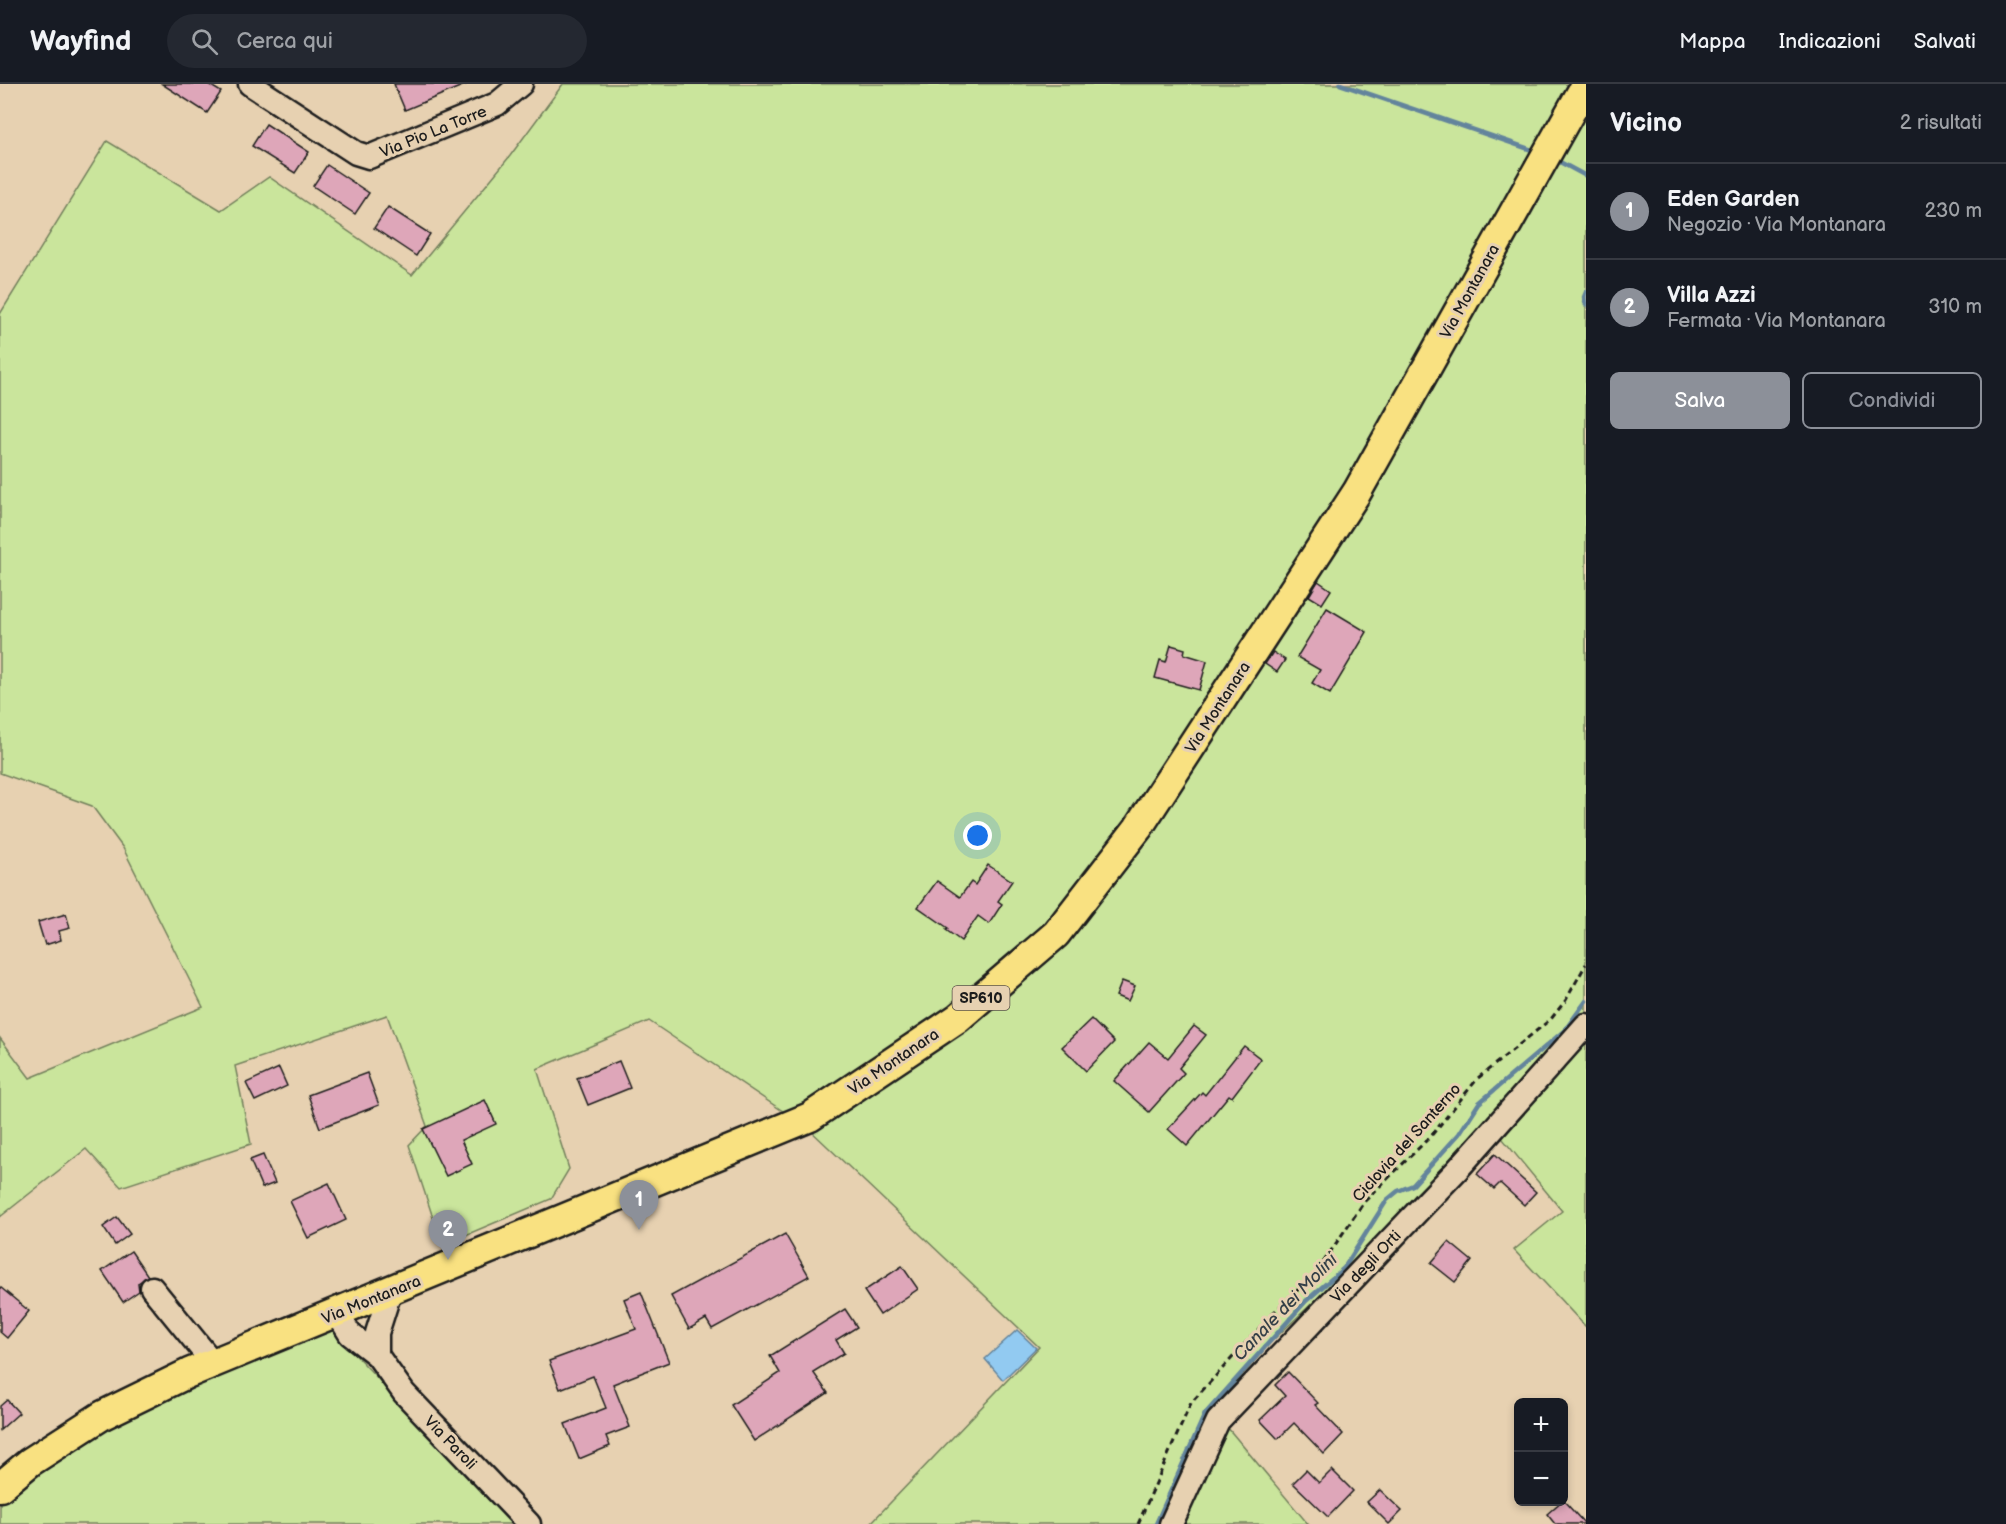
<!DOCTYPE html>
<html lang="it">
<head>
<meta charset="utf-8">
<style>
	body { margin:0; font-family:"Balsamiq Sans",sans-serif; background:#242831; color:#f1f3f6 }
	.controls { position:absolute; right:18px; bottom:18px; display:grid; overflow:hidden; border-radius:9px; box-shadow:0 3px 9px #0003 }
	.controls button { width:54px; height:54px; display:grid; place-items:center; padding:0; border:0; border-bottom:2px solid #363941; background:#171b24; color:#f1f3f6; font:30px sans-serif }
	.you { position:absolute; left:978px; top:752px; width:21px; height:21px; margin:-15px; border:4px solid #fff; border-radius:50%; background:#1a73e8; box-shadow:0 0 0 9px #1a73e833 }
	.badge { display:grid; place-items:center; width:39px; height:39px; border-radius:50%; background:#8c9099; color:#fff; font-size:20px; font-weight:700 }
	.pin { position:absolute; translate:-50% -50px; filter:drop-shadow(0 2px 3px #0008) }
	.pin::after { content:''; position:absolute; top:32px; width:21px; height:18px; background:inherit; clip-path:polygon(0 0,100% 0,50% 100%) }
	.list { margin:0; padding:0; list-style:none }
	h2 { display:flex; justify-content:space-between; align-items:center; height:78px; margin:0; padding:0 24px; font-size:26px }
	h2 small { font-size:20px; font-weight:400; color:#9ea1a6 }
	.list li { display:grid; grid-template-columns:39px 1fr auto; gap:18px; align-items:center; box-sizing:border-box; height:96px; padding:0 24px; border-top:2px solid #363941 }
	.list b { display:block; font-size:22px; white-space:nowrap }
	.list p { margin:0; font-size:20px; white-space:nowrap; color:#9ea1a6 }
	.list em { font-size:20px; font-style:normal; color:#9ea1a6 }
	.actions { display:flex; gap:12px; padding:18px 24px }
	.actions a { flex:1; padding:14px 0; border:2px solid #8c9099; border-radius:9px; text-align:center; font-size:21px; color:#8c9099 }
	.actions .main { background:#8c9099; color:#fff }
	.icon { flex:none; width:33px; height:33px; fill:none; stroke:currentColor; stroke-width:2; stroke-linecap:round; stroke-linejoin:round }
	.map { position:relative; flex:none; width:1586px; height:1440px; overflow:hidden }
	header { display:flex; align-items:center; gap:36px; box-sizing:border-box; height:84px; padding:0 30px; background:#171b24; border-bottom:2px solid #363941 }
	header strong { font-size:28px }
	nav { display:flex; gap:33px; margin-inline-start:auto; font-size:21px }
	.search { width:420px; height:54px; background:#242831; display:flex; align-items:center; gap:15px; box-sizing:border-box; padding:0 21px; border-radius:33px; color:#9ea1a6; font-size:22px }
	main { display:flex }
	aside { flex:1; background:#171b24 }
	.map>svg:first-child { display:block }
	.green { fill:#cae59c; stroke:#73805c; stroke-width:1.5 }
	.water { fill:#92caf1; stroke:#63849c; stroke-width:1.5 }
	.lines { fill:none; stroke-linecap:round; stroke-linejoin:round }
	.stream { stroke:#63849c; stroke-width:4.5 }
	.building { fill:#dea6b9; stroke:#1c1c1c; stroke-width:1.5 }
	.minor-casing { stroke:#1c1c1c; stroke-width:27 }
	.major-casing { stroke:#1c1c1c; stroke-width:33 }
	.path { stroke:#1c1c1c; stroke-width:3; stroke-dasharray:6 4.5; stroke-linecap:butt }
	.minor { stroke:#e7d1b1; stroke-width:22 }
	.major { stroke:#f9e181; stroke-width:28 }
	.labels { text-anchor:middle; stroke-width:6; stroke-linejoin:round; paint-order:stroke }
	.shield { fill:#e7d1b1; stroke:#595249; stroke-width:1.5 }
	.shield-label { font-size:15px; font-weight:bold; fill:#1c1c1c }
	.street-label { font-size:16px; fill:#1c1c1c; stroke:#e7d1b1 }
	.water-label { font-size:18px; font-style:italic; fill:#343f47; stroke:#e7d1b1 }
</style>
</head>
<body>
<header>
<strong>Wayfind</strong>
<div class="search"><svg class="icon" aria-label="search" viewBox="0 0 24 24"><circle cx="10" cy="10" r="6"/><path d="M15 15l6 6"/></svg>Cerca qui</div>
<nav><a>Mappa</a><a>Indicazioni</a><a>Salvati</a></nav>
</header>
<main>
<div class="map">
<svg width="1586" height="1440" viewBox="0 0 1586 1440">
	<rect width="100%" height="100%" fill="#e7d1b1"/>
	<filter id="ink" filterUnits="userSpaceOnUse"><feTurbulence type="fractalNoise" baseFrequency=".0167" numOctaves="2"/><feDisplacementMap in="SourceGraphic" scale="12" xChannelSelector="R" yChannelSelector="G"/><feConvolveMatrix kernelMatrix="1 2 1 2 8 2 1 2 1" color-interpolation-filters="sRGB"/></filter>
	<g filter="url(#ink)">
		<g class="green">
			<path d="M563,0H1586V941L1577,951L1586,960V1243L1514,1166L1562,1127L1489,1038L1416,1110L1353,1181L1272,1257L1212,1325L1308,1440H870L1039,1263L808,1044L649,937L537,985L569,1085L551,1115L442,1161L409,1061L427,1042L387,931L235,982L251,1060L121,1103L86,1065L0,1133V954L30,994L203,923L123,764L92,722L0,689V230L107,57L221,126L269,93L412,191L510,72Z"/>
			<path d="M328,1242L516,1440H0V1412L94,1345L144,1326Z"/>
		</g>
		<path class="water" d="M1017,1246L1036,1264L1003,1296L985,1275Z"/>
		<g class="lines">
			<g class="stream">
				<path d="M1340,0L1532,66"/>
				<path d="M1558,77L1586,92"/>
				<path d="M1586,208L1584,213L1586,221"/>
				<path d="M1156,1440L1205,1330L1306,1217L1344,1184L1387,1116L1398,1107L1413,1101L1459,1050L1479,1019L1565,946L1586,917"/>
			</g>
		</g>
		<g class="building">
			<path d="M162,0H208L221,8L207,29Z"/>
			<path d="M394,0H467L405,26Z"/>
			<path d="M266,40L309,68L295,89L252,62Z"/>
			<path d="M327,81L369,109L355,130L313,102Z"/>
			<path d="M388,123L430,150L416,172L374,144Z"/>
			<path d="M1318,497L1331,506L1322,520L1309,512Z"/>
			<path d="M1327,524L1367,548L1330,610L1312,599L1320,586L1297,573Z"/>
			<path d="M1171,561L1185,565L1184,570L1207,577L1199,606L1155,594L1160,576L1166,578Z"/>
			<path d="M1273,568L1285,576L1277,588L1265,580Z"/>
			<path d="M988,781L1012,797L998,817L1002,820L989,840L978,832L961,857L946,846L948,844L918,823L937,797L960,813L971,798L975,801Z"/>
			<path d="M66,830L70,844L59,847L61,856L45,861L38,838Z"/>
			<path d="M1122,897L1135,902L1128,917L1116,912Z"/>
			<path d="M1091,935L1114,958L1086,987L1062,963Z"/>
			<path d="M1194,942L1206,951L1179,984L1184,989L1149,1028L1114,997L1149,958L1168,974Z"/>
			<path d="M1244,962L1261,975L1232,1013L1229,1011L1187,1062L1168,1045L1202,1008L1205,1011Z"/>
			<path d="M619,977L630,1004L588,1021L577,994Z"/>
			<path d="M279,984L287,1002L255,1017L246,999Z"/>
			<path d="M367,989L379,1021L320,1044L308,1011Z"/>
			<path d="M485,1016L496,1040L461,1056L472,1080L446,1092L423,1045Z"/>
			<path d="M1495,1070L1536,1108L1524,1121L1500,1099L1494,1105L1477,1090Z"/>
			<path d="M263,1071L275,1099L262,1104L250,1076Z"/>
			<path d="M329,1099L346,1136L308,1154L290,1117Z"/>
			<path d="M117,1133L130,1150L115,1161L103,1143Z"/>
			<path d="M785,1150L809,1192L712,1245L706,1235L689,1245L671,1212Z"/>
			<path d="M1449,1158L1472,1177L1455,1198L1431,1179Z"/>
			<path d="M131,1167L148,1192L138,1199L139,1207L123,1218L102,1187Z"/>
			<path d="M902,1182L918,1205L880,1231L864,1207Z"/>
			<path d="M0,1203L29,1227L7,1254L0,1248Z"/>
			<path d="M641,1208L669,1278L613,1300L630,1343L606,1352L610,1362L579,1375L565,1340L606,1324L593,1292L560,1305L549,1277L636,1245L624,1215Z"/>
			<path d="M845,1225L857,1243L836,1256L844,1269L813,1288L828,1309L754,1357L731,1321L780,1289L770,1272Z"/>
			<path d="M1288,1288L1318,1319L1315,1321L1343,1350L1324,1370L1294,1339L1278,1355L1260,1336L1285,1312L1275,1301Z"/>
			<path d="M7,1316L19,1329L0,1346V1322Z"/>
			<path d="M1306,1386L1319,1399L1332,1386L1353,1407L1328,1433L1293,1399Z"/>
			<path d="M1380,1406L1402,1427L1389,1440L1367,1418Z"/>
			<path d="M1563,1416L1585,1440H1555L1547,1430Z"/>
		</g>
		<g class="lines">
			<g class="minor-casing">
				<g id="minor">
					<path d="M250,0L356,69L369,73L497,20L521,0"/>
					<path d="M152,1204L213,1279"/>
					<path d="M337,1229L350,1250L377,1271L404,1309L529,1440"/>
					<path d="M377,1271V1249L390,1208"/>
					<path d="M1171,1440L1218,1337L1457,1086L1586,941"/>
				</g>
			</g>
			<g class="major-casing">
				<path id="major" d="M0,1403L30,1378L103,1331L189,1289L810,1033L958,934L1056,850L1138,744L1357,408L1586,0"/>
			</g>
			<path class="path" d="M1138,1440L1191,1319L1273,1229L1316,1189L1364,1118L1431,1052L1478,994L1551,935L1566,916L1586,880"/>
			<use href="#minor" class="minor"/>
			<use href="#major" class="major"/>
		</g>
	</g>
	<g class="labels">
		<rect class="shield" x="952.5" y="902" width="57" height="24" rx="4.5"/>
		<g class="shield-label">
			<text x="981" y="919">SP610</text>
		</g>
		<g class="street-label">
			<text transform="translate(433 47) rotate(-22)" y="6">Via Pio La Torre</text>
			<text transform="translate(1469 207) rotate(-61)" y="6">Via Montanara</text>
			<text transform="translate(1217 623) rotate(-57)" y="6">Via Montanara</text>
			<text transform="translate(893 977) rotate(-34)" y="6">Via Montanara</text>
			<text transform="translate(1406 1058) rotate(-48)" y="6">Ciclovia del Santerno</text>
			<text transform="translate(1365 1182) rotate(-46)" y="6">Via degli Orti</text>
			<text transform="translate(371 1215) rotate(-22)" y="6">Via Montanara</text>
			<text transform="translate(451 1358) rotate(46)" y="6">Via Paroli</text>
		</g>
		<g class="water-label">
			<text transform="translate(1285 1223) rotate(-46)" y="6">Canale dei Molini</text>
		</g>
	</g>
</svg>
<div class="controls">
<button>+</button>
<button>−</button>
</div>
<div class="you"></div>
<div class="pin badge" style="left:639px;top:1146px">1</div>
<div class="pin badge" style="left:448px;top:1176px">2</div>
</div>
<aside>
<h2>Vicino<small>2 risultati</small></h2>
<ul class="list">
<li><span class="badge">1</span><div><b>Eden Garden</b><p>Negozio · Via Montanara</p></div><em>230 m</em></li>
<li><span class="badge">2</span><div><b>Villa Azzi</b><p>Fermata · Via Montanara</p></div><em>310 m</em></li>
</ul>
<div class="actions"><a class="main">Salva</a><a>Condividi</a></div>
</aside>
</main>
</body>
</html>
